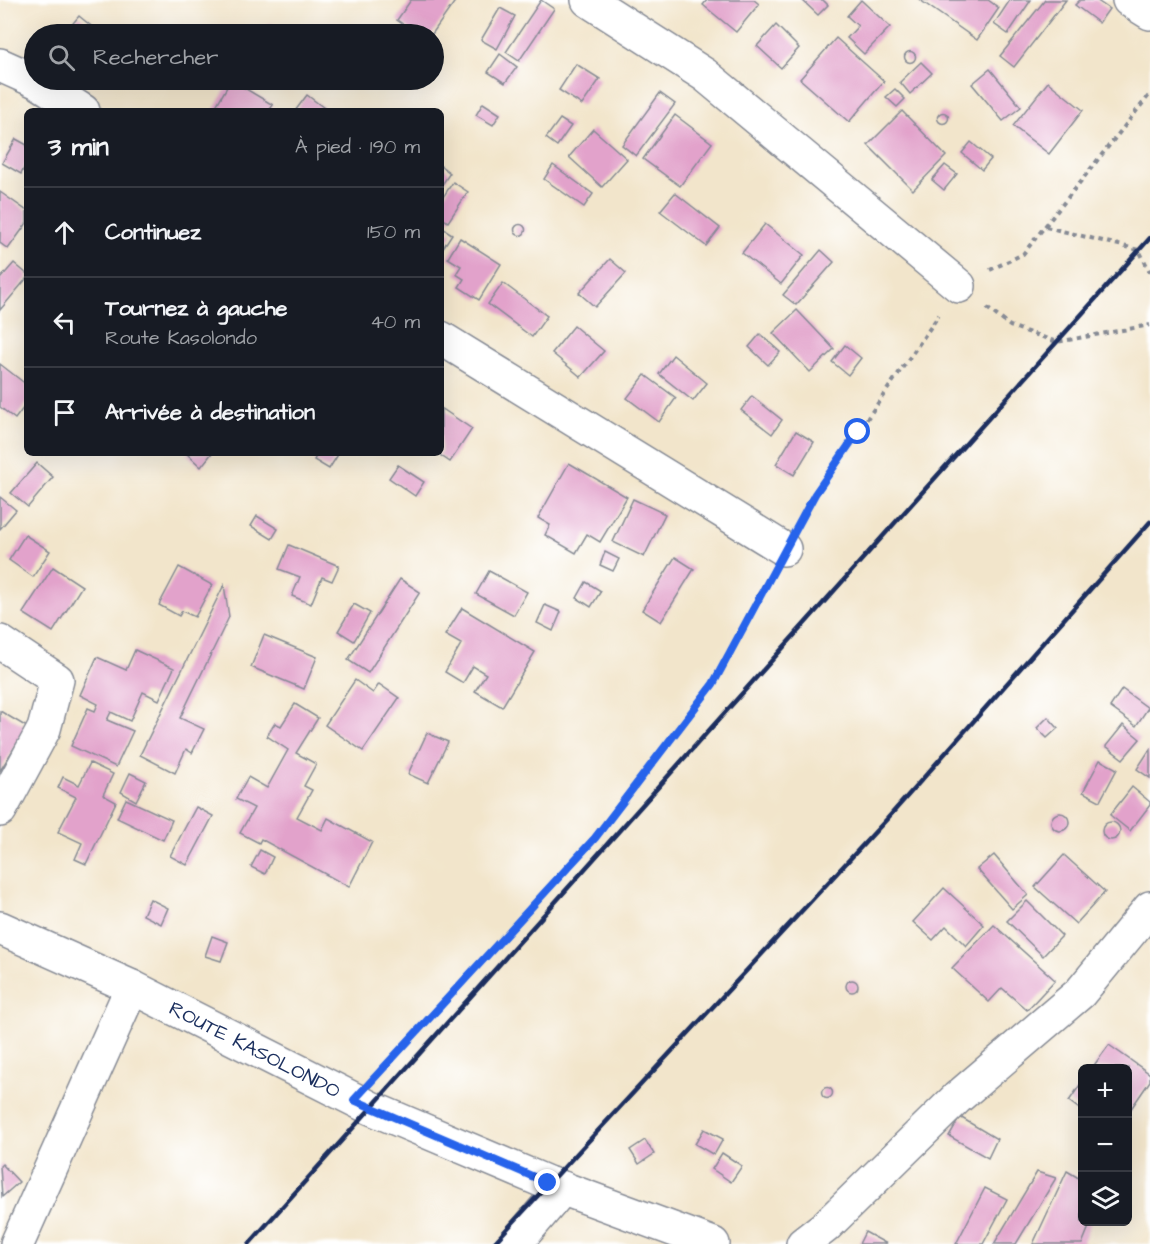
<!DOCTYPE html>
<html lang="fr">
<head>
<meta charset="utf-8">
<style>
	body { margin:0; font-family:"Architects Daughter",sans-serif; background:#20242c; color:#f1f3f6 }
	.controls { position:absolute; right:18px; bottom:18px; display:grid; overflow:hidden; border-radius:9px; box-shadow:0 6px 24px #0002 }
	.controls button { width:54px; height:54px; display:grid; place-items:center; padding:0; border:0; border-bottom:2px solid #363941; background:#171b24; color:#f1f3f6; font:30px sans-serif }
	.stop { position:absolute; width:18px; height:18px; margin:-14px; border:4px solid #2563eb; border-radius:50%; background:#fff }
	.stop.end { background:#2563eb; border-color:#fff; box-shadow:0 2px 6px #0008 }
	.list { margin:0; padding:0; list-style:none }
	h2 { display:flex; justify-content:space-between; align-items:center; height:78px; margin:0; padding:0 24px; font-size:26px }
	h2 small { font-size:20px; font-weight:400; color:#9ea1a6 }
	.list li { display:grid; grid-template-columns:39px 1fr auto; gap:18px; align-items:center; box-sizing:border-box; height:90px; padding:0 24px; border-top:2px solid #363941 }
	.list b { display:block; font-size:22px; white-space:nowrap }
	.list p { margin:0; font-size:20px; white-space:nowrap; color:#9ea1a6 }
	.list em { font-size:20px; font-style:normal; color:#9ea1a6 }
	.icon { flex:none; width:33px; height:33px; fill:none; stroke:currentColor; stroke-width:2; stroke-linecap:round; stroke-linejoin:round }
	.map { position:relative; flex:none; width:1150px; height:1244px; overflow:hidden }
	.search { position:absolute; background:#171b24; box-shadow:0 6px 24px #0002; left:24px; top:24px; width:420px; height:66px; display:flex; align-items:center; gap:15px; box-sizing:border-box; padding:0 21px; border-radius:33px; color:#9ea1a6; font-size:22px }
	.panel { position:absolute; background:#171b24; box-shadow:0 6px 24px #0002; left:24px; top:108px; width:420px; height:348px; border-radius:9px }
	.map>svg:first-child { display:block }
	.building { fill:#e2a2cb }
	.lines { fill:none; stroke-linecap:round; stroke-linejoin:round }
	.street-casing { stroke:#868a94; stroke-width:36 }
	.path { stroke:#868a94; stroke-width:4; stroke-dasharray:4.5 4.5; stroke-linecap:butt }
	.street { stroke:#fff; stroke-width:33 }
	.rail { stroke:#1b2f5e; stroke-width:4.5 }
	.route { stroke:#2563eb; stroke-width:8 }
	.labels { text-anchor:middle; stroke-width:4.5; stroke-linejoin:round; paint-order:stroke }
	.street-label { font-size:20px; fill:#1b2f5e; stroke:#fff }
</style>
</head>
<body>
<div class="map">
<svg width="1150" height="1244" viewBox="0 0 1150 1244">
	<rect width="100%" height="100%" fill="#fff"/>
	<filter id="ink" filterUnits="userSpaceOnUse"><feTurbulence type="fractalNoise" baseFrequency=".0167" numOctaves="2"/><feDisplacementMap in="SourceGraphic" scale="12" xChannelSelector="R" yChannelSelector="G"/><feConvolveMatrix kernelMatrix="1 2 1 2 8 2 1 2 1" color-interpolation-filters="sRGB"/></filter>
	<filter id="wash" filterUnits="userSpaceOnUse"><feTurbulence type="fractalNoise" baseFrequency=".008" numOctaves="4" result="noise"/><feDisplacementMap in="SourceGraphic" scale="24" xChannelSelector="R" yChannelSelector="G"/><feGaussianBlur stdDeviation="1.35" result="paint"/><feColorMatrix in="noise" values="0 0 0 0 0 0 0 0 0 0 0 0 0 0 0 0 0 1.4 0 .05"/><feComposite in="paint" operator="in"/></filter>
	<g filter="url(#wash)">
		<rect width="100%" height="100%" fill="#f2e5cb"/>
		<g id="blocks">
			<g class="building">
				<path d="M411,0H456L432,34H405L410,29L397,20Z"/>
				<path d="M541,0L554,9L519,61L506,52Z"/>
				<path d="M707,0H754L759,4L736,32L703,5Z"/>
				<path d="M802,0H823L828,5L818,15Z"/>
				<path d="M861,0L890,27L864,54L847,38L858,26L847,16Z"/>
				<path d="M920,0H988L999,8L977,40Z"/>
				<path d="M1010,0H1031L1008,34L994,24Z"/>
				<path d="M1045,0H1066L1014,67L1000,56Z"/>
				<path d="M1080,0H1096L1109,9L1099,23L1075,5Z"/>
				<path d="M500,8L515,16L497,49L481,40Z"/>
				<path d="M79,16L101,34H64Z"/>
				<path d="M270,23L282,31L280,34H263Z"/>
				<path d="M776,25L799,48L781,68L757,46Z"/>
				<path d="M836,38L884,81L849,122L800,79Z"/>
				<circle cx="910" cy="57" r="5.5"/>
				<path d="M500,54L517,67L505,83L488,72Z"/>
				<path d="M921,62L932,73L910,94L900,82Z"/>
				<path d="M576,64L600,79L582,105L559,90Z"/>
				<path d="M990,69L1021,107L1003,121L972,84Z"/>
				<path d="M231,80L273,105L269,111H213Z"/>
				<path d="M1048,82L1083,110L1049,154L1013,126Z"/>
				<path d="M895,89L905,99L897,107L886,97Z"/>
				<path d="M660,93L675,104L636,156L622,145Z"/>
				<path d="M307,95L328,111H295Z"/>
				<path d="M483,103L500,114L493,125L476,115Z"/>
				<path d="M902,111L946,156L913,190L868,145Z"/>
				<circle cx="943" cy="118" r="5.5"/>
				<path d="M675,115L712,143L680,186L643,159Z"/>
				<path d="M560,119L571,126L557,146L546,138Z"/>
				<path d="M593,129L627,159L602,187L569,157Z"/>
				<path d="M16,139L27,145V162L21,174L2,163Z"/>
				<path d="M971,142L991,159L982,170L962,153Z"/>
				<path d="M553,165L593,194L584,207L544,179Z"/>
				<path d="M945,165L957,174L944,190L932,180Z"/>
				<path d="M441,166L450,173L441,186Z"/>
				<path d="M453,182L468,192L448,222L441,217V200Z"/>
				<path d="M0,192L27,211V223L8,249L0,243Z"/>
				<path d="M675,193L720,228L706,246L660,211Z"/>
				<path d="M765,224L804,255L781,284L742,253Z"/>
				<circle cx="520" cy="230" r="5.5"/>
				<path d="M441,227L452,234L441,251Z"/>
				<path d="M460,238L501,264L479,300L459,287L464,279L456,274L461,266L448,258Z"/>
				<path d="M821,250L834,262L796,305L783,295Z"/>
				<path d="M610,259L626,273L595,307L579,293Z"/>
				<path d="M14,263L27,274V278L0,310V279Z"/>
				<path d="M503,283L547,316L532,337L488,304Z"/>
				<path d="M797,310L834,349L810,372L773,333Z"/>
				<path d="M574,326L604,351L581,377L552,353Z"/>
				<path d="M760,334L780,352L768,365L749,347Z"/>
				<path d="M845,345L861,358L848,375L832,362Z"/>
				<path d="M673,355L707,383L693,401L659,374Z"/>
				<path d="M0,364L27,385V403L15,419L0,407Z"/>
				<path d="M645,375L676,398L659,422L627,398Z"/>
				<path d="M752,396L782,420L772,434L741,410Z"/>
				<path d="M441,408L472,429L450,462L437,453H441Z"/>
				<path d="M796,431L814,442L794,475L776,464Z"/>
				<path d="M186,453H212L201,467Z"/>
				<path d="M318,453H339L329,469L314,460Z"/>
				<path d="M37,463L53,477L28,507L11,493Z"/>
				<path d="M569,463L627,497L600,542L587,534L576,553L545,535L550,525L538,518Z"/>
				<path d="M398,465L424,482L415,496L389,478Z"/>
				<path d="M0,497L16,510L0,529Z"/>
				<path d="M633,499L665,514L644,557L613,542Z"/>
				<path d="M257,516L278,529L272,539L251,526Z"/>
				<path d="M25,535L50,551L33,577L9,560Z"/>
				<path d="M289,545L339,566L332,581L322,577L311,604L292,596L300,577L279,569Z"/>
				<path d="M605,552L619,559L613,571L600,565Z"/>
				<path d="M675,557L694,569L661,622L642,610Z"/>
				<path d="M53,567L82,586L53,632L23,613Z"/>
				<path d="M179,567L212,585L195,617L182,611L179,616L159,605Z"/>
				<path d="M489,571L527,592L514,615L476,594Z"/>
				<path d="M400,579L420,592L368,673L348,660Z"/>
				<path d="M586,582L601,591L591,607L577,598Z"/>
				<path d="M224,585L229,617L180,718L204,729L192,753L186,749L175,773L140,755Z"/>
				<path d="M354,604L370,613L354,641L338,631Z"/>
				<path d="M545,605L561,612L553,631L537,623Z"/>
				<path d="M462,608L535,652L502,707L475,691L486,674L473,666L463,683L445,672L461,644L445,635Z"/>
				<path d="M264,635L317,657L304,689L251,667Z"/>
				<path d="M135,650L174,668L159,700L143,692L130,721L111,712L107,720L133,731L116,767L71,746L88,708L95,711L98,704L80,695L97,657L126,670Z"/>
				<path d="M355,680L373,693L379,684L399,698L363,751L325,725Z"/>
				<path d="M1122,689L1148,708L1136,726L1110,707Z"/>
				<path d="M295,704L318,718L296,753L316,764L304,786L312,790L297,817L322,830L328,818L372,842L349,887L261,839L259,843L240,833L254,808L236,799L248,777L267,788L288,750L267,736L275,723L281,726Z"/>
				<path d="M0,711L27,727L0,771Z"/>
				<path d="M1048,717L1058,728L1047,738L1037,728Z"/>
				<path d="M1123,725L1140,739L1123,759L1106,746Z"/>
				<path d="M427,733L448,742L428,783L408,774Z"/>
				<path d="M1150,749V778L1137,769Z"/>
				<path d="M1100,760L1117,769L1100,801L1083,792Z"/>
				<path d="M90,763L113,774L103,795L116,802L86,864L75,859L82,843L58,832L76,797L58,788L63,777L79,785Z"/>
				<path d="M130,773L146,781L136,801L121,792Z"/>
				<path d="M1132,787L1150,802V805L1130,831L1110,815Z"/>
				<path d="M126,799L172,820L163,840L117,818Z"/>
				<path d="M196,807L213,816L187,865L170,856Z"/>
				<circle cx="1060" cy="822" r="9"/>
				<circle cx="1111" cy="831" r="9"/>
				<path d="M260,850L273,857L265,874L251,867Z"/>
				<path d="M994,855L1028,895L1012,909L977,869Z"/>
				<path d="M1064,855L1105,892L1076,924L1035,887Z"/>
				<path d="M944,888L984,925L966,946L946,926L933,940L913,922Z"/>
				<path d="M150,899L168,908L161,924L143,915Z"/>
				<path d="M1027,901L1062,936L1043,956L1007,921Z"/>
				<path d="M994,925L1055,980L1027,1010L1002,988L989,1002L952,968Z"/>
				<path d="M212,936L228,942L221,961L205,956Z"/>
				<circle cx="852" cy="986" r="6"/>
				<path d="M1109,1045L1150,1074V1081L1128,1113V1068H1092Z"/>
				<path d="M1082,1082V1111L1069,1101Z"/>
				<circle cx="827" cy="1093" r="5.5"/>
				<path d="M960,1117L997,1139L988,1158L949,1136Z"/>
				<path d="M704,1129L723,1139L714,1155L695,1144Z"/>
				<path d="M645,1140L654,1154L639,1164L630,1150Z"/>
				<path d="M722,1153L742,1166L731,1182L712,1169Z"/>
				<path d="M2,1164L19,1182L2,1197L0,1166Z"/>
				<path d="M1067,1171L1082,1180V1222H1091L1082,1244H1033Z"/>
				<path d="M1037,1172L1056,1178L1016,1244H994Z"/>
				<path d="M985,1188L1007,1199L983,1244H956Z"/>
				<path d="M865,1232L887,1244H859Z"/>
			</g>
		</g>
	</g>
	<g filter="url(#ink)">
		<use href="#blocks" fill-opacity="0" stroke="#868a94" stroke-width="1.5"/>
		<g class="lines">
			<g class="street-casing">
				<g id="street">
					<path d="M588,0L705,75L959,286"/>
					<path d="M1129,0L1150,13"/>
					<path d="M0,65L38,82L83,111"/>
					<path d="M441,338L784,549"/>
					<path d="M0,642L57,680L44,729L0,810"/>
					<path d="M0,928L132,987L371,1108L548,1183L713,1244"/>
					<path d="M17,1244L132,987"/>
					<path d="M515,1244L563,1188"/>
					<path d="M803,1244L826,1226L957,1098L1080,993L1150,908"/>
				</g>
			</g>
			<g class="path">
				<path d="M1046,227L1139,250L1150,272"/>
				<path d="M990,270L1023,254L1150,94"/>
				<path d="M987,308L1010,326L1057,342L1150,325"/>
				<path d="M802,517L815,494L939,315"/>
				<path d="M379,1073L595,838L713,684L768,579"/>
			</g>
			<use href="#street" class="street"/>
			<g class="rail">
				<path d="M249,1244L1150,238"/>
				<path d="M493,1244L887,819L1150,522"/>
			</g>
		</g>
	</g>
	<g class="lines" filter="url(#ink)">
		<path class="route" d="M548,1183L354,1100L595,838L713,684L815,494L858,432"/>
	</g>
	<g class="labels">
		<g class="street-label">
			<text transform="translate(255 1049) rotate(27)" y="7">ROUTE KASOLONDO</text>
		</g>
	</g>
</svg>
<div class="controls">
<button>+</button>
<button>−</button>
<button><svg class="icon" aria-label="layers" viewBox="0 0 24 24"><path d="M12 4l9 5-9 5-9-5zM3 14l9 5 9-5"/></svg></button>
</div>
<div class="stop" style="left:858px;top:432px"></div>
<div class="stop end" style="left:548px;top:1183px"></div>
<div class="search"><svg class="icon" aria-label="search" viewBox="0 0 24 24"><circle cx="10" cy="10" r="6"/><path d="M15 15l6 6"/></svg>Rechercher</div>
<section class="panel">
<h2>3 min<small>À pied · 190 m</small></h2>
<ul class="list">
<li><svg class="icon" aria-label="ahead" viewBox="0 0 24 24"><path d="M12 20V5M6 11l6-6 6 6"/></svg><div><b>Continuez</b></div><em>150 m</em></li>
<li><svg class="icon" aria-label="left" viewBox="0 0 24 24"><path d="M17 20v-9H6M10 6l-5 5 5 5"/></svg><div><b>Tournez à gauche</b><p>Route Kasolondo</p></div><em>40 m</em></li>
<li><svg class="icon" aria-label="arrive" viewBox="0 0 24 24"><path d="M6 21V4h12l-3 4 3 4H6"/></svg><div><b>Arrivée à destination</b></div></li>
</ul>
</section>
</div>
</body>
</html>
